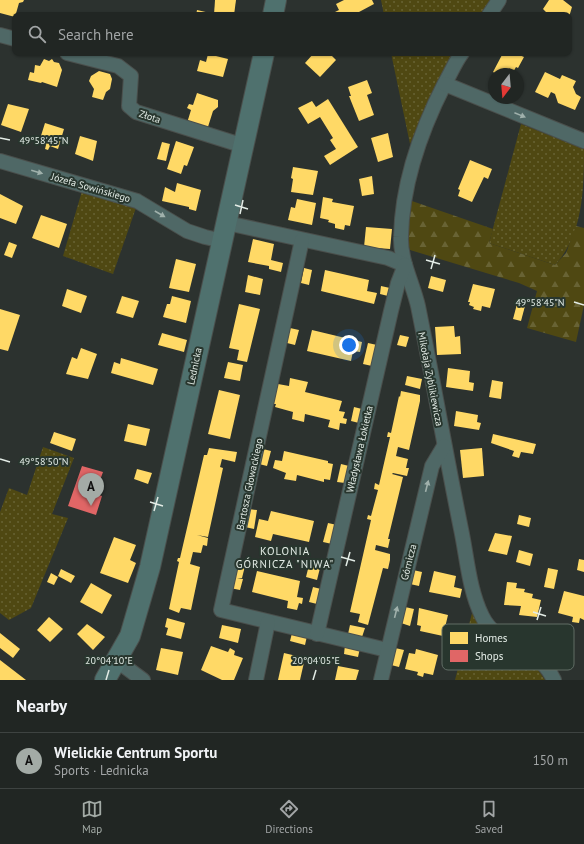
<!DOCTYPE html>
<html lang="en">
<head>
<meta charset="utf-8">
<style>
	body { margin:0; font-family:"PT Sans",sans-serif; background:#2d3230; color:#f1f3f6 }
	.compass { position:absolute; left:488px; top:68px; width:36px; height:36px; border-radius:50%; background:#212623; box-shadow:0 1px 3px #0004; rotate:196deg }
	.you { position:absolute; left:349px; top:345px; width:14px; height:14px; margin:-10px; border:3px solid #fff; border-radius:50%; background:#1a73e8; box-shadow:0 0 0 6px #1a73e833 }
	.badge { display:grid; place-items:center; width:26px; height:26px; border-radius:50%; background:#a3aba6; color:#111; font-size:13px; font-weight:700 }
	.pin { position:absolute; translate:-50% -33px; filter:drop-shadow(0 1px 2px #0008) }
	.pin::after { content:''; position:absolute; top:21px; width:14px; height:12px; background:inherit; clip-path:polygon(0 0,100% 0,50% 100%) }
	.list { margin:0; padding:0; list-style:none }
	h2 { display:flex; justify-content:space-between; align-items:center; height:52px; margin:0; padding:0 16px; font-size:17px }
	h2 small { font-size:13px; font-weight:400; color:#a2a5a6 }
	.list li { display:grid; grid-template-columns:26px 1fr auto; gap:12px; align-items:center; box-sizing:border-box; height:56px; padding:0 16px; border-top:1px solid #3e4341 }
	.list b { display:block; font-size:15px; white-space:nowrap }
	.list p { margin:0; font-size:13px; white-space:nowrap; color:#a2a5a6 }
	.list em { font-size:13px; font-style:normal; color:#a2a5a6 }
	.icon { flex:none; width:22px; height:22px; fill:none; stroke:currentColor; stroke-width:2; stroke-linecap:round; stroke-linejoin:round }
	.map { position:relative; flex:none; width:584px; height:680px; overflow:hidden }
	.search { position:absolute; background:#212623; box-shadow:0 1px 3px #0004; left:12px; right:12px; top:12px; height:44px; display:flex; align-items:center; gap:10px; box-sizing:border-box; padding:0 14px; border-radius:8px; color:#a2a5a6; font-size:15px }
	.sheet { height:108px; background:#212623 }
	nav { display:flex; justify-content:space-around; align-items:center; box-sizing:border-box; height:56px; border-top:1px solid #3e4341; background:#212623; font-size:11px; color:#a2a5a6 }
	nav a { display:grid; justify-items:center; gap:2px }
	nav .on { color:#a3aba6 }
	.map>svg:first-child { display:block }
	.grass { fill:url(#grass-dots) }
	.forest { fill:url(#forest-firs) }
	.homes { fill:#ffd966 }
	.shops { fill:#e06666 }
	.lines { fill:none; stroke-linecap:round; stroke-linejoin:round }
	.minor-casing { stroke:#4a4f4c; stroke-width:16 }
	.secondary-casing { stroke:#4a4f4c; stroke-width:22 }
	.minor { stroke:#4f6866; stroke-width:14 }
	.secondary { stroke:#4f716e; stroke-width:20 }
	.oneway { fill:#a0b1ac }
	.ticks { fill:none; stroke:#e3ece6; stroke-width:1.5 }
	.labels { text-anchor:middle; stroke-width:4; stroke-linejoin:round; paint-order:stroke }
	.street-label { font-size:10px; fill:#e3ece6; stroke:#28362e }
	.neighbourhood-label { font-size:11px; letter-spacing:1px; fill:#e3ece6; stroke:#28362e }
	.key { fill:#28362e; stroke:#606d65; stroke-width:1 }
	.key-label { font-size:11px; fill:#e3ece6 }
	.ticks-label { font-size:10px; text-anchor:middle; fill:#e3ece6; stroke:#28362e; stroke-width:4; stroke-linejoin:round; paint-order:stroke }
</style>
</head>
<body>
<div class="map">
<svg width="584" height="680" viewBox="0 0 584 680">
	<defs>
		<pattern id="grass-dots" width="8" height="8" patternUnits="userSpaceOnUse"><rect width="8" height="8" fill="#4f4812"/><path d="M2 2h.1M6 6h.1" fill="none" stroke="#686334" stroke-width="1.8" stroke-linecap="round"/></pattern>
		<pattern id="forest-firs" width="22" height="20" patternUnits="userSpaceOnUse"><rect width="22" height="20" fill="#4f4812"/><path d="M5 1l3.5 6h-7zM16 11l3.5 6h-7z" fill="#686334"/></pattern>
	</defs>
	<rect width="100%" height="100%" fill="#2c322f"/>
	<g class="grass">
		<path d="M381,0H491L481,15H384Z"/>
		<path d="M391,53H458L430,97L410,144Z"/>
		<path d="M521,124L584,149C584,189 583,235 555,265L489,243Z"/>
		<path d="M82,191L137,205L113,274L63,256Z"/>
		<path d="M43,447L74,458L52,514L68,518L31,608L9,620L0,613V512L9,488L27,495Z"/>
		<path d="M472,613C479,624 485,635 495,643C516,659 528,652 545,680H455Z"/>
	</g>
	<path class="forest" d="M409,200L493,229L489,243L555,265L566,253L576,226L584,228V305L576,342L527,328L537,291L519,283L410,250L405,232Z"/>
	<g class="homes">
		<path d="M0,0H24L23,2L19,3L15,17L0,13Z"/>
		<path d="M215,0H236L234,15H214Z"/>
		<path d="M344,0H372L374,4L359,12L360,15H337L335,12L339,10L336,4Z"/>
		<path d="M549,0H563L572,7L569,17V15H549L543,9Z"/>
		<path d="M197,10L210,13V15H196Z"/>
		<path d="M314,53H329L336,60L320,77L305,63Z"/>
		<path d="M503,53H515L524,57L518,68L516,67L512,74H497L493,72Z"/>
		<path d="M208,54L228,59L223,77L197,71L200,60L206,62Z"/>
		<path d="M44,59L49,61L52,59L54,62L59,63L62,70L57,87L42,82L41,83L28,80L30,72L34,73L35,65L40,66Z"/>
		<path d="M99,71L110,74L112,79L110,89L106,92L103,100L92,97L94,89L89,81L91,76Z"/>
		<path d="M545,72L560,79L562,75L576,81L573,87L576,94L581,97L575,110L558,103L555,94L551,92L548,98L535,92Z"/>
		<path d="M367,80L372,93L367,95L374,115L359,121L349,96H351L348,87Z"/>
		<path d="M197,93L218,100V107L213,111L207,130L187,123L191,110L187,108L189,104L193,105Z"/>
		<path d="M328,99L358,147L330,165L324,156L336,149L330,140L333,138L320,117L308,124L298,108L312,101L316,107Z"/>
		<path d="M8,104L29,109L21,132L1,125Z"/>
		<path d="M45,123L64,129L58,149L50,146L48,150L45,149L46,145L39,142Z"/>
		<path d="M388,133L393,157L378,162L371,138Z"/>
		<path d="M80,136L97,141L93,161L75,154Z"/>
		<path d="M176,141L194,147L187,166L184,165L181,174L167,169Z"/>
		<path d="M162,142L170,144L166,161L157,159Z"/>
		<path d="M470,160L492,169L488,179L484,177L472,202L458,196L460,190L458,189Z"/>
		<path d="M293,167L318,171L313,195L291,192L293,179L291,178Z"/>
		<path d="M372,176L374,194L362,196L359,179Z"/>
		<path d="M177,183L201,190L196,211L189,209V207L162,201L165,187L175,192Z"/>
		<path d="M0,194L23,206L16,224L0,218Z"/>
		<path d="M323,197L333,199L332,202L354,206L350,226L345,225L344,230L335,228V224L328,222L329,220L320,218Z"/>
		<path d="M297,199L316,203L312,225L288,220L291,207L295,208Z"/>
		<path d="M41,215L67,224L59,248L32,238Z"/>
		<path d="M366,227L392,229L390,249L364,247Z"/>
		<path d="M253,239L274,244L271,260L283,263L281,272L269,269V266L248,262Z"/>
		<path d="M9,242L17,245L12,258L4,255Z"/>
		<path d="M176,259L196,264L189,292L169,288Z"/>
		<path d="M304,268L312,270L309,285L301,283Z"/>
		<path d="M325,270L369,280L367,291L377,293L374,304L321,291Z"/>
		<path d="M248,275L263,279L260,295L245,292Z"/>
		<path d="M431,276L446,280L443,292L428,288Z"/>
		<path d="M473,284L495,289L490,308L482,306L481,311L473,309L474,307L469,305L470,302H468Z"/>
		<path d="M381,286L390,288L388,296L380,294Z"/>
		<path d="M67,289L87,296L81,313L62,306Z"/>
		<path d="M122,296L139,301L133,318L116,313Z"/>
		<path d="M172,296L191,301L186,323L163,317L167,304H170Z"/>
		<path d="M239,304L260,309L247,362L237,360L239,350L229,348Z"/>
		<path d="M517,304L525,306L521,321L513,319Z"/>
		<path d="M0,309L20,315L8,351L0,349Z"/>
		<path d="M454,326L455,337L460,336L461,354L437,355L435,327Z"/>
		<path d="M290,328L299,330L295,345L287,343Z"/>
		<path d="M312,330L362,342L360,352L353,351L351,361L307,351Z"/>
		<path d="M162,333L187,340L184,352L158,345Z"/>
		<path d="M400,335L409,337L406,347L397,345Z"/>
		<path d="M368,343L377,345L372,366L363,364Z"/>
		<path d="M81,348L97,354L88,379L66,374L72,357L77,359Z"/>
		<path d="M121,358L158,369L153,385L111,373L114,362L120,364Z"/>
		<path d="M228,362L243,365L240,381L224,378Z"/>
		<path d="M448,368L470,371L469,382L474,383L473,391L446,387Z"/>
		<path d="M407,376L422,379L420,389L405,385Z"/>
		<path d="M290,378L308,382L305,392L342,401L339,411L345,412L343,418L347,419L346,424L340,423L339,430L328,427L330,420L305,414L304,422L292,419L293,412L275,407L276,404H273L278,384L289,386Z"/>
		<path d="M492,380L503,382L501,399L489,397Z"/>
		<path d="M219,390L240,395L230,439L208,434Z"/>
		<path d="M401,391L420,395V401L409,450L398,447L396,456L408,459L406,468H409L407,476L393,473L392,474L403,477L388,539H390L388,548L376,545L375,550L390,554V560L388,569L383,568L368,625L358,622L360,614L350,612L371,520L367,519L368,515L371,516L378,490L374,489L375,483L379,485L390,437H387L388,432L391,433L399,396L400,397Z"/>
		<path d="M354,407L362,409L359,423L351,421Z"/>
		<path d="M456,411L478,415L477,422L481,423L479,430L454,426Z"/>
		<path d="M128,424L150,429L146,446L124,441Z"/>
		<path d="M54,432L76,439L72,451L50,443Z"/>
		<path d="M493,434L536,444L533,454L521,452L519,458L512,456L514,451L491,443Z"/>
		<path d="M209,448L237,452L235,462L222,459L220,467L223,468L208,537L197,535L208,538L207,546L203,545L201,553L193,552L190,564L200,567L191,610L181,608L179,613L169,609L179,562L177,561L178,558H180L204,455H207Z"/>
		<path d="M482,448L484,476L463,478L460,450Z"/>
		<path d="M263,449L271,451L267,466L259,464Z"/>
		<path d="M284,451L328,461V463L333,464L330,480L324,479V482L297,475L296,481L284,479L286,473L273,468L275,460L282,461Z"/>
		<path d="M341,464L349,466L345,483L337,482Z"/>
		<path d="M137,469L152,473L148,484L134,479Z"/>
		<path d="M249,509L257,510L254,529L245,527Z"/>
		<path d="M271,511L314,521L309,542L273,534L271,541L255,537L259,519L268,521Z"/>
		<path d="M519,515L531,518L529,527L517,524Z"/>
		<path d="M328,523L337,525L332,544L323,542Z"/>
		<path d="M495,533L512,536L507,555L488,551Z"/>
		<path d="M114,537L136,545L130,560L136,563L128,583L100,573Z"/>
		<path d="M519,550L533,554L530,566L516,562Z"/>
		<path d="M579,559L584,560V572L577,570Z"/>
		<path d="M237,564L245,566L242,578H237L243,579L240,590L230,588Z"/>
		<path d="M309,565L320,568L317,580L306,577Z"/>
		<path d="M548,568L558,570L554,589L544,587Z"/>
		<path d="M61,569L75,576L71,583L58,576Z"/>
		<path d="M413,570L422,572L419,586L410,584Z"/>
		<path d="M257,571L300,581L297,597L303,598L302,604L299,603L297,610L287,608L288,601L252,592Z"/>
		<path d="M434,571L456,576L454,587L462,589L460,598L429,592Z"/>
		<path d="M51,573L58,577L54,585L47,582Z"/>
		<path d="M507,582L517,583L516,588L525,589L524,592L533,594L532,598L541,600L537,617L519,615L521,606L504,605Z"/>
		<path d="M91,583L112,595L102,614L80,602Z"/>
		<path d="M313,587L321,589L317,604L309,602Z"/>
		<path d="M564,591L584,596V620L580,618L579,623L572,622L573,617L558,613Z"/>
		<path d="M405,607L414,609L410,626L401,623Z"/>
		<path d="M419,608L448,615L443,636L420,631L421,626L417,625Z"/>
		<path d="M49,617L63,629L50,642L37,630Z"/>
		<path d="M167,618L185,623L181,639L166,635L168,628L165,627Z"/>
		<path d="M87,624L105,637L93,650L77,634Z"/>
		<path d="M222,625L241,629L238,643L219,638Z"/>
		<path d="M350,625L365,628L362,637L348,634Z"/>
		<path d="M0,633L20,649L13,658L0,648Z"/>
		<path d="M292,633L307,636L305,645L290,641Z"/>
		<path d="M345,645L360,648L358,657L344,654Z"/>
		<path d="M211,646L228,652L230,648L235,651L234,655L243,658L234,680H222L201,670Z"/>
		<path d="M161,648L183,652L178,675L156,670Z"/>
		<path d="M395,648L404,650L399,667L391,665Z"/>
		<path d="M416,649L438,655L433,675L424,673L423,677L417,675L418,672L405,669L409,653L415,654Z"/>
		<path d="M284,653L305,658L300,680H278Z"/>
		<path d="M0,660L26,680H0Z"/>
		<path d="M338,666L359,670L356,680H335Z"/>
	</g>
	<path class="shops" d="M82,466L103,472L95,494L102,496L96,515L68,506Z"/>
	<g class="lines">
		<g class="minor-casing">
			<g id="minor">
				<path d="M489,15L499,0"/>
				<path d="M0,35L15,39"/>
				<path d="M67,53L118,66L131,76L129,106L136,112L244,146"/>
				<path d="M462,53C455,62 451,73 445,83C421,130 402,183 401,237C400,260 413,284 418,306C433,380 446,455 461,529C467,557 469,590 482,616C498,649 536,642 554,680"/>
				<path d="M445,84L584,141"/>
				<path d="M0,161L137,201L187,231L205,237L223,241"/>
				<path d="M227,223L388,258L405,265"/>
				<path d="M302,240L221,610L387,650"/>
				<path d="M317,634L391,311L398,283L405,265"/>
				<path d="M116,660L143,680"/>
				<path d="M256,680L268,622"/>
				<path d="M381,680L432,466L444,446"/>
			</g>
		</g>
		<g class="secondary-casing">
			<g id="secondary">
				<path d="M273,15L276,0"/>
				<path d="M105,680L130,636L150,567L264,53"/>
			</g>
		</g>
		<use href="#minor" class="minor"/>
		<use href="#secondary" class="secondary"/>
	</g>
	<defs><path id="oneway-solid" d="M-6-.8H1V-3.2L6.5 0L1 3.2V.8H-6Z"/></defs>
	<g class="oneway">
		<use href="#oneway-solid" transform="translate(520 115) rotate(22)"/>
		<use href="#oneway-solid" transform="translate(37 172) rotate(16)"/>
		<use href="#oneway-solid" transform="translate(160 214) rotate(30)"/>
		<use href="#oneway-solid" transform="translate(427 486) rotate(-76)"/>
		<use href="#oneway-solid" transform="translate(396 612) rotate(-76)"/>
	</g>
	<path class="ticks" d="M0,138L10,140M235,205L248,209M240,214L243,200M426,260L440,264M431,269L435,255M574,302L584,305M0,459L10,462M150,502L163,506M154,511L158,497M341,557L355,561M346,566L350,552M533,612L546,616M537,620L541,607M106,680L109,670M313,680L316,670"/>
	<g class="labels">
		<g class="street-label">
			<text transform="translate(150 116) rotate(18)" y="4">Złota</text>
			<text transform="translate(91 187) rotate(16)" y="4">Józefa Sowińskiego</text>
			<text transform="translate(194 366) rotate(-78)" y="4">Lednicka</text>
			<text transform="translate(431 379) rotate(79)" y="4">Mikołaja Zyblikiewicza</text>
			<text transform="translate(359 449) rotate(-77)" y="4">Władysława Łokietka</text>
			<text transform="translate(249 484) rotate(-78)" y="4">Bartosza Głowackiego</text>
			<text transform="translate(408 562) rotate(-76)" y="4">Górnicza</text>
		</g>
		<g class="neighbourhood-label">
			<text x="285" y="555">KOLONIA<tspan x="285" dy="13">GÓRNICZA "NIWA"</tspan></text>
		</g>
	</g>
	<rect x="442" y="624" width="132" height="46" rx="6" class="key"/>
	<rect x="450" y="632" width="18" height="12" fill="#ffd966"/>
	<rect x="450" y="650" width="18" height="12" fill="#e06666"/>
	<g class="key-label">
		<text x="475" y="642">Homes</text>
		<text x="475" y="660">Shops</text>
	</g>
	<g class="ticks-label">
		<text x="44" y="144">49°58'45"N</text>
		<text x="540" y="306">49°58'45"N</text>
		<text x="44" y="465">49°58'50"N</text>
		<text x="109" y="664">20°04'10"E</text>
		<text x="316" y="664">20°04'05"E</text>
	</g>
</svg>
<svg class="compass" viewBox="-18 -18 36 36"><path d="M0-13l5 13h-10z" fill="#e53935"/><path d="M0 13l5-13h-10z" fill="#a2a5a6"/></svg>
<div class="you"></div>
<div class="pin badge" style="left:91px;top:506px">A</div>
<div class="search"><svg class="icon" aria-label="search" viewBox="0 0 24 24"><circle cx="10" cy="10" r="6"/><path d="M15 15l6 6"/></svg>Search here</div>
</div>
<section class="sheet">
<h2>Nearby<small></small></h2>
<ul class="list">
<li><span class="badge">A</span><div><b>Wielickie Centrum Sportu</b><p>Sports · Lednicka</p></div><em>150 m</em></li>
</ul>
</section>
<nav>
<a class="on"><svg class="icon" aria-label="map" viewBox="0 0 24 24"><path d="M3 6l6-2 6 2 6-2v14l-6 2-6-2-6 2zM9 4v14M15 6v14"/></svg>Map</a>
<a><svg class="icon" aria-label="directions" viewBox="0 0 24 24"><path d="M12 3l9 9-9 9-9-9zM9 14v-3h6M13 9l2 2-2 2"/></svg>Directions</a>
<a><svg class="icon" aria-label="saved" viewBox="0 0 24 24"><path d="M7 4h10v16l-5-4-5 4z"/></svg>Saved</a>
</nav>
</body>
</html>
